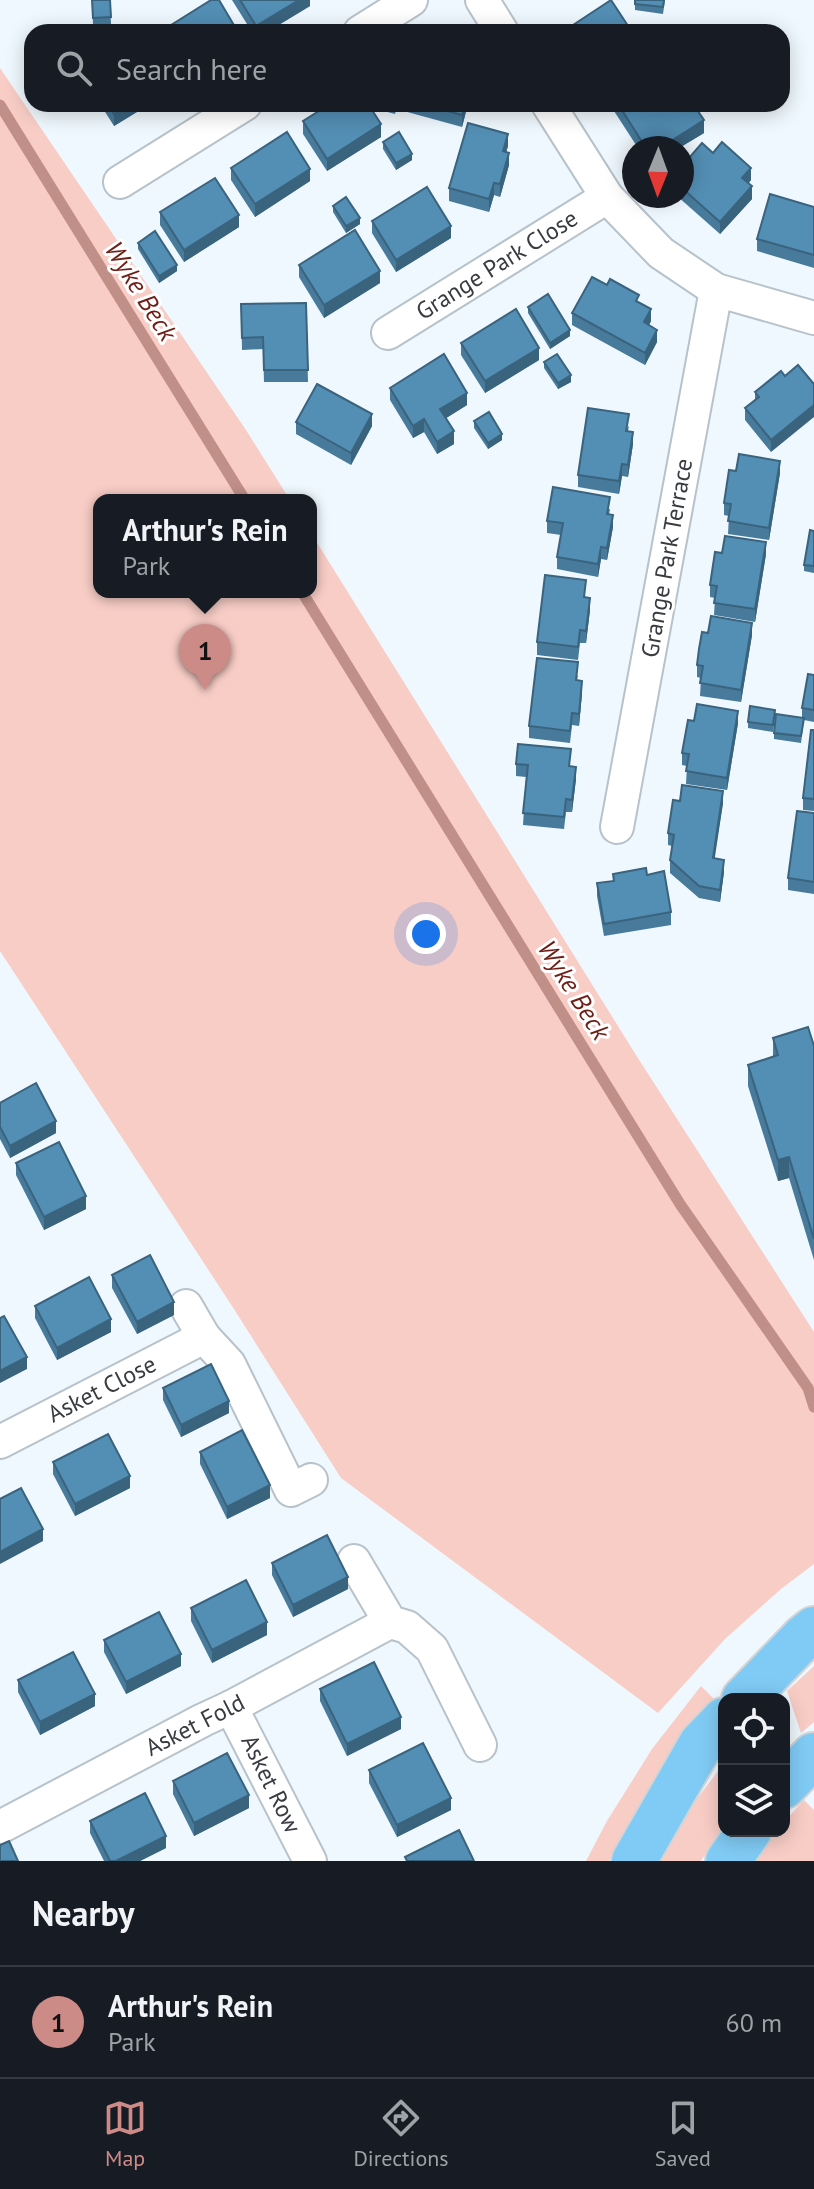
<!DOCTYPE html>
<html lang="en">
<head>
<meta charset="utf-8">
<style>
	body { margin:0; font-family:"PT Sans",sans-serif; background:#20242c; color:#f1f3f6 }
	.controls { position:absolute; right:24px; bottom:24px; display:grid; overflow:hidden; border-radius:16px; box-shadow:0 4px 20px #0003 }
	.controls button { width:72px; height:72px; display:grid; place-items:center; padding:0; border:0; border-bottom:2px solid #363941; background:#171b24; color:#f1f3f6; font:40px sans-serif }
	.compass { position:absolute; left:622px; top:136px; width:72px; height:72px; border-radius:50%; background:#171b24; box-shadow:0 4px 20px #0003; rotate:181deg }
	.you { position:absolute; left:426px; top:934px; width:28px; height:28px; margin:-20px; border:6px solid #fff; border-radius:50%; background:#1a73e8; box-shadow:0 0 0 12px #1a73e833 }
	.badge { display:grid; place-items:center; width:52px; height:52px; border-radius:50%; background:#cd8b88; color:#111; font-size:26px; font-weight:700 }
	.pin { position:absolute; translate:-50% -66px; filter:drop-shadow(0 2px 4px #0008) }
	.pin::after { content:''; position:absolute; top:42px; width:28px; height:24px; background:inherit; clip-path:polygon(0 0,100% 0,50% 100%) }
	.popup { position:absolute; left:93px; top:494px; width:224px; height:104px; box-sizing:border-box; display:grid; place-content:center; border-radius:16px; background:#171b24; filter:drop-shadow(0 2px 6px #0005); font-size:26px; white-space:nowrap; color:#9ea1a6 }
	.popup b { font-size:30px; color:#f1f3f6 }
	.popup::after { content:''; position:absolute; left:50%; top:100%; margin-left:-16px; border:16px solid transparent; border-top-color:#171b24 }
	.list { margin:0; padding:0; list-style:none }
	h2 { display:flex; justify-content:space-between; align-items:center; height:104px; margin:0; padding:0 32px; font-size:34px }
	h2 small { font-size:26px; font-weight:400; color:#9ea1a6 }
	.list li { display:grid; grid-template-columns:52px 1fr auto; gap:24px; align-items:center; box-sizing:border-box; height:112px; padding:0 32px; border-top:2px solid #363941 }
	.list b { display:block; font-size:30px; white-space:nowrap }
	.list p { margin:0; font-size:26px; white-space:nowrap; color:#9ea1a6 }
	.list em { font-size:26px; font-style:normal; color:#9ea1a6 }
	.icon { flex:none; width:44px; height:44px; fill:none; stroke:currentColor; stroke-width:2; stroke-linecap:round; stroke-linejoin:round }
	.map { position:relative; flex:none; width:814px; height:1861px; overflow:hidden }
	.search { position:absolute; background:#171b24; box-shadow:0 4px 20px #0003; left:24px; right:24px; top:24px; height:88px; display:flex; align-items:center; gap:20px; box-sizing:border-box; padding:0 28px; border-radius:24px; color:#9ea1a6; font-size:30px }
	.sheet { height:216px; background:#171b24 }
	nav { display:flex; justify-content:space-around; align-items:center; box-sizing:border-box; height:112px; border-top:2px solid #363941; background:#171b24; font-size:22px; color:#9ea1a6 }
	nav a { display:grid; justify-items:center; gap:4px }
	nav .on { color:#cd8b88 }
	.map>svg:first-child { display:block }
	.green { fill:#f8cdc6 }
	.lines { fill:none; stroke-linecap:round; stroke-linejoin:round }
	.stream { stroke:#c09088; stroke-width:11 }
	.street-casing { stroke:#b7c2ca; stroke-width:36 }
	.primary-casing { stroke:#d3d4d5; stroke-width:48 }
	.street { stroke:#fff; stroke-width:32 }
	.primary { stroke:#80cbf5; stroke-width:44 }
	.wall { fill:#477a9b }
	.shaded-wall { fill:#3a637e }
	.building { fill:#538eb4; stroke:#3a637e; stroke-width:2 }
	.labels { text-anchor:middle; stroke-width:6; stroke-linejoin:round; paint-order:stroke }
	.street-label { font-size:24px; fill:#383c40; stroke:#fff }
	.water-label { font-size:26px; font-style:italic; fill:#6f1e15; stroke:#fff }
</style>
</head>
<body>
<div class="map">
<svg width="814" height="1861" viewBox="0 0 814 1861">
	<rect width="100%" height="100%" fill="#eff8fe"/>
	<g class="green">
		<path d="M0,68L246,430L290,500H99V592H311V533L636,1055L814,1332V1564L781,1589L725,1639L658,1713L341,1478L232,1306L0,951Z"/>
		<path d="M814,1666V1722L801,1733L787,1691Z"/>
		<path d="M701,1686L715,1700C675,1752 639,1802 609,1861H586L607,1821L652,1749Z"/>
		<path d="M724,1763V1825L701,1861H658L687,1812Z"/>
		<path d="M804,1800L814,1810V1861H757L776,1831H784V1822Z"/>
	</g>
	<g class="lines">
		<g class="stream">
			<path d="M0,105L245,500"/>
			<path d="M302,592L680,1204L808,1388L814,1407"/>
		</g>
		<g class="street-casing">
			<g id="street">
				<path d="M482,0L502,32"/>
				<path d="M360,32L411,0"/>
				<path d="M548,104L607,197L661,253L716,290L814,318"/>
				<path d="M120,182L245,104"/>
				<path d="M388,333L607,197"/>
				<path d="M617,827L716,290"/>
				<path d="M186,1306L204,1337L229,1364L291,1490L311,1480"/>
				<path d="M0,1442L204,1337"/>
				<path d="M354,1561L390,1622L407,1627L432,1649L480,1745"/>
				<path d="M231,1707L310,1861"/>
				<path d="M0,1827L203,1720L231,1707L390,1622"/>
			</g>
		</g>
		<g class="primary-casing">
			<g id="primary">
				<path d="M744,1699L804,1637L814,1629"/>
				<path d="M784,1786L814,1755"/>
				<path d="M634,1861L701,1744L724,1720"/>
				<path d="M728,1861L749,1831"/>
			</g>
		</g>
		<use href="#street" class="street"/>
		<use href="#primary" class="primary"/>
	</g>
	<g class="wall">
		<path d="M92,0H110L111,24L93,25Z"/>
		<path d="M232,0H310V6L267,32H252Z"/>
		<path d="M635,0H665L663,14L635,10Z"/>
		<path d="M100,104H150L114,126Z"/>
		<path d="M380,104H398L395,114L380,110Z"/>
		<path d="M400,104H468L462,127L400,110Z"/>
		<path d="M614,104H693L704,133L679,148H638L614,111Z"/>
		<path d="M303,121L381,137L327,171L303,134Z"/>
		<path d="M383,142L412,160L396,170L383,149Z"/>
		<path d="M508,146L506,152L509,165L500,197L494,195L489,212L449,201V188Z"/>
		<path d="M713,153L751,180L748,184L752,199L720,234L677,196H682V166Z"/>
		<path d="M231,168L310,181L255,217L231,180Z"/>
		<path d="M333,206L360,224L346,233L333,212Z"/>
		<path d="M814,207V268L757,251V239Z"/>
		<path d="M160,212L239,227L184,262L160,225Z"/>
		<path d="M372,221L451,238L396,272L372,233Z"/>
		<path d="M138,243L177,271L159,283L138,249Z"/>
		<path d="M299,265L380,283L324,318L299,277Z"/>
		<path d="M306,303L308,382H264L263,349L242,350L241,304Z"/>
		<path d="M639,303L651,321L649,325L657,342L645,365L572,325V313Z"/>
		<path d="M528,307L570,336L550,349L528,313Z"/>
		<path d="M461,343L539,360L485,393L461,355Z"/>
		<path d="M544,362L571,382L558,389L544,368Z"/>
		<path d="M785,376L771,452L745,420V408L755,400V392Z"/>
		<path d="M390,388L467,405L446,418L454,444L437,454L424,432L413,438L390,400Z"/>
		<path d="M474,421L502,440L488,449L474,428Z"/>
		<path d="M296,422L372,426L351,465L296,434Z"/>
		<path d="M629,426L628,431L633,444L628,477L622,476L619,494L578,487V475Z"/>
		<path d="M736,471L780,473L769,540L728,534L729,516L724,515V503Z"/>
		<path d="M610,509L609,515L613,527L607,560L601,559L598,577L557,569V557L561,535L547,533V521Z"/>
		<path d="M814,531V573L804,571V565Z"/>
		<path d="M766,554L755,622L714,615L715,598L710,597V585Z"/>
		<path d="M585,597L590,610L586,643H580L578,660L537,655V642Z"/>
		<path d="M708,633L752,635L741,702L700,696L701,678L697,677V665Z"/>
		<path d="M578,675L577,680L582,693L579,726L572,725L570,743L529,738V726Z"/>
		<path d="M814,675V722L804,720L801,743L774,739V733L802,717V708Z"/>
		<path d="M775,717L773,732L748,728V722Z"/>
		<path d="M694,721L738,723L727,790L686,784L687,766L682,765V753Z"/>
		<path d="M814,730V811L803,810V798Z"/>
		<path d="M516,764L570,766L576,779L572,812H566L564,829L523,825L526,777L516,776Z"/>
		<path d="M680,801L723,803L714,858L724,872L720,902L699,898L670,873V860L672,846L668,845V833Z"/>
		<path d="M814,813V894L788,890V878Z"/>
		<path d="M613,874L647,875L671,912V925L604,936L597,896V883L613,881Z"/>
		<path d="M773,1038L814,1046V1260L789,1178L778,1181L748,1086V1065L773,1057Z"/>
		<path d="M0,1103L56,1133L10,1158L0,1139Z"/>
		<path d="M16,1163L86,1209L44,1230L16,1175Z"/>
		<path d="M112,1275L174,1315L137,1334L112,1288Z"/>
		<path d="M35,1306L111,1332L57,1360L35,1318Z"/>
		<path d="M163,1388L229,1413L181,1437L163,1400Z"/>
		<path d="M200,1452L270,1498L227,1519L200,1464Z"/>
		<path d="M53,1462L130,1488L75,1516L53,1474Z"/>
		<path d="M272,1563L348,1589L293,1617L272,1575Z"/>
		<path d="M191,1608L267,1635L212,1663L191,1621Z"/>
		<path d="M104,1640L181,1666L126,1694L104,1652Z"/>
		<path d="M18,1680L95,1706L40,1735L18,1692Z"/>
		<path d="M320,1689L401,1729L347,1756L320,1701Z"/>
		<path d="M369,1770L451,1810L397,1837L369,1783Z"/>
		<path d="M173,1781L249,1808L194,1836L173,1794Z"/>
		<path d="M90,1821L166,1848L140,1861H104L90,1833Z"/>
	</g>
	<g class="shaded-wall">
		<path d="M299,0H310V6L267,32H256V26Z"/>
		<path d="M130,104H150L114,126V114Z"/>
		<path d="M465,104H468L462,127V115Z"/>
		<path d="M704,120V133L679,148H660Z"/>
		<path d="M381,124V137L327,171V159Z"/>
		<path d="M508,134V146L503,163V151Z"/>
		<path d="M509,153V165L500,197V184Z"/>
		<path d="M412,154V160L396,170V163Z"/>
		<path d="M751,168V180L742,191V178Z"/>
		<path d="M310,169V181L255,217V204Z"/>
		<path d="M494,183V195L489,212V199Z"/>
		<path d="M752,186V199L720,234V222Z"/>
		<path d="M239,215V227L184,262V250Z"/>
		<path d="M360,218V224L346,233V226Z"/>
		<path d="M451,226V238L396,272V260Z"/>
		<path d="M177,265V271L159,283V276Z"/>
		<path d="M380,271V283L324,318V305Z"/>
		<path d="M651,309V321L644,335V322Z"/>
		<path d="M570,330V336L550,349V343Z"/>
		<path d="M657,330V342L645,365V353Z"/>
		<path d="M539,348V360L485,393V381Z"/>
		<path d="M571,375V382L558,389V383Z"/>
		<path d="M467,393V405L440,422V409Z"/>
		<path d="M814,405V417L771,452V440Z"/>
		<path d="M372,414V426L351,465V453Z"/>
		<path d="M424,419V432L413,438V426Z"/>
		<path d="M454,431V444L437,454V442Z"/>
		<path d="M633,432V444L628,477V465Z"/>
		<path d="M502,434V440L488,449V443Z"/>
		<path d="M780,461V473L769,540V528Z"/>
		<path d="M622,464V476L619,494V481Z"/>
		<path d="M613,515V527L607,560V548Z"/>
		<path d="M766,542V554L755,622V609Z"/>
		<path d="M601,547V559L598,577V564Z"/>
		<path d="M590,598V610L586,643V631Z"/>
		<path d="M752,623V635L741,702V690Z"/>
		<path d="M582,681V693L579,726V714Z"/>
		<path d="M738,711V723L727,790V778Z"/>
		<path d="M576,767V779L572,812V800Z"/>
		<path d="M723,791V803L713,870V858Z"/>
		<path d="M724,860V872L720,902V890Z"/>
		<path d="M56,1121V1133L10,1158V1146Z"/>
		<path d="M789,1157V1178L778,1181V1160Z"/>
		<path d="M86,1196V1209L44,1230V1217Z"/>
		<path d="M174,1302V1315L137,1334V1322Z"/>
		<path d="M111,1319V1332L57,1360V1348Z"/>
		<path d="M27,1357V1369L0,1383V1371Z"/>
		<path d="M229,1401V1413L181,1437V1425Z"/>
		<path d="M130,1476V1488L75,1516V1504Z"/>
		<path d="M270,1485V1498L227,1519V1507Z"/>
		<path d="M43,1529V1541L0,1564V1552Z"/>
		<path d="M348,1577V1589L293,1617V1605Z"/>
		<path d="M267,1622V1635L212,1663V1650Z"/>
		<path d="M181,1654V1666L126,1694V1682Z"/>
		<path d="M95,1694V1706L40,1735V1722Z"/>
		<path d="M401,1717V1729L347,1756V1744Z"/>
		<path d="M249,1795V1808L194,1836V1823Z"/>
		<path d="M451,1798V1810L397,1837V1825Z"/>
		<path d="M166,1836V1848L140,1861H116Z"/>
	</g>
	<g class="building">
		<path d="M92,0H110L111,17L93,18Z"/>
		<path d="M211,0H219L238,32H160Z"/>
		<path d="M240,0H299L256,26Z"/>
		<path d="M611,0L632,32H573L570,27Z"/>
		<path d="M635,0H664L663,7L635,4Z"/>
		<path d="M108,104H130L114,114Z"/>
		<path d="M330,104H368L381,124L327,159L303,121Z"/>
		<path d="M381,104H396L395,108Z"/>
		<path d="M422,104H465L462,115Z"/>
		<path d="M618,104H693L704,120L660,148H646Z"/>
		<path d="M468,123L508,134L503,151L509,153L504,170L500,184L494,183L489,199L449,188Z"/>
		<path d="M287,132L310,169L255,204L231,168Z"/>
		<path d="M399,132L412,154L396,163L383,142Z"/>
		<path d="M722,142L751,168L742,178L752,186L720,222L682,188V166L702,143L713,153Z"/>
		<path d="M215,178L239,215L184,250L160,212Z"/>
		<path d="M427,187L451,226L396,260L372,221Z"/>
		<path d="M770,194L814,207V255L757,239Z"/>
		<path d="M346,197L360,218L346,226L333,206Z"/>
		<path d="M355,230L380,271L324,305L299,265Z"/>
		<path d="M155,231L177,265L159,276L138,243Z"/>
		<path d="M592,277L607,285L610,279L639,295L636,301L651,309L644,322L657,330L645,353L572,313Z"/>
		<path d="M548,294L570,330L550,343L528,307Z"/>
		<path d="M306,303L308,370H264L263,337L242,338L241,304Z"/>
		<path d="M516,309L539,348L485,381L461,343Z"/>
		<path d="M444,354L467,393L440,409L454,431L437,442L424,419L413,426L390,388Z"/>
		<path d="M557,354L571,375L558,383L544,362Z"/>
		<path d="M798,365L814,384V405L771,440L745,408L759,397L755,392L781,371L785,376Z"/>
		<path d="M317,384L372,414L351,453L296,422Z"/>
		<path d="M588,408L629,414L626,431L633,432L628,465L622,464L619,481L578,475Z"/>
		<path d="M489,412L502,434L488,443L474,421Z"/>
		<path d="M739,454L780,461L769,528L728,521L731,504L724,503L729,470L736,471Z"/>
		<path d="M553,487L610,497L607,514L613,515L607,548L601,547L598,564L557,557L563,523L547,521Z"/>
		<path d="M810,530L814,531V566L804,565Z"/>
		<path d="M725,536L766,542L755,609L714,603L717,586L710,585L715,552L722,553Z"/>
		<path d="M545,575L586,580L584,597L590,598L586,631L580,630L578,647L537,642Z"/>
		<path d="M711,616L752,623L741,690L700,683L703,666L697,665L699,649L702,632L708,633Z"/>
		<path d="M537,658L578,662L576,680L582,681L579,714L572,713L570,731L529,726Z"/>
		<path d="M808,674L814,675V710L802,708Z"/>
		<path d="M697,704L738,711L727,778L686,771L689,754L682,753L688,720L694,721Z"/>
		<path d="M750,706L775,710L773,725L748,722Z"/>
		<path d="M776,714L804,718L801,736L774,733Z"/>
		<path d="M811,730H814V799L803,798Z"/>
		<path d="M518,744L571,749L569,766L576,767L572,800L566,799L564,817L523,813L528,765L516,764Z"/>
		<path d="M682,785L723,791L713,858L724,860L720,890L699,886L670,860L674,835L668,833L673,800L680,801Z"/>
		<path d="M797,811L814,813V882L788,878Z"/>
		<path d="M646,868L647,875L664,871L671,912L604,924L597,883L614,881L613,874Z"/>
		<path d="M808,1027L814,1046V1239L789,1157L778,1160L748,1065L778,1055L773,1038Z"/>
		<path d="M36,1083L56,1121L10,1146L0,1127V1103Z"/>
		<path d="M59,1142L86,1196L44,1217L16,1163Z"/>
		<path d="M150,1255L174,1302L137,1322L112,1275Z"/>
		<path d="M89,1277L111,1319L57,1348L35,1306Z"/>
		<path d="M4,1316L27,1357L0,1371V1318Z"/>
		<path d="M211,1364L229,1401L181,1425L163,1388Z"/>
		<path d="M242,1430L270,1485L227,1507L200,1452Z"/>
		<path d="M108,1434L130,1476L75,1504L53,1462Z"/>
		<path d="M21,1488L43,1529L0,1552V1499Z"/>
		<path d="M327,1535L348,1577L293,1605L272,1563Z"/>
		<path d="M246,1580L267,1622L212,1650L191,1608Z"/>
		<path d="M159,1612L181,1654L126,1682L104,1640Z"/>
		<path d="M73,1652L95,1694L40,1722L18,1680Z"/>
		<path d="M374,1662L401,1717L347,1744L320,1689Z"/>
		<path d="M423,1743L451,1798L397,1825L369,1770Z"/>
		<path d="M227,1753L249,1795L194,1823L173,1781Z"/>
		<path d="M145,1793L166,1836L116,1861H110L90,1821Z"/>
		<path d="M459,1830L474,1861H407L405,1857Z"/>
		<path d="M9,1841L18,1861H0V1845Z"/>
	</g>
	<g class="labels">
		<g class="street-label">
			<text transform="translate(497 265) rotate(-32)" y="8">Grange Park Close</text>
			<text transform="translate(667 558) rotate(-80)" y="8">Grange Park Terrace</text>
			<text transform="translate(102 1389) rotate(-27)" y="8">Asket Close</text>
			<text transform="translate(195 1725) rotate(-27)" y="8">Asket Fold</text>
			<text transform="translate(271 1784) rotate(64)" y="8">Asket Row</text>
		</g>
		<g class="water-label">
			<text transform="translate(141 291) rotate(58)" y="9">Wyke Beck</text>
			<text transform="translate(574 990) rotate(58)" y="9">Wyke Beck</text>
		</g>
	</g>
</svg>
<div class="controls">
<button><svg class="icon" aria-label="locate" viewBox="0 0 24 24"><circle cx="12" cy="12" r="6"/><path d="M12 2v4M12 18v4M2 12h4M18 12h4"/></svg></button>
<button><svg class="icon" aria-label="layers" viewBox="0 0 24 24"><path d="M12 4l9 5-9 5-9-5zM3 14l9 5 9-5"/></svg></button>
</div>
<svg class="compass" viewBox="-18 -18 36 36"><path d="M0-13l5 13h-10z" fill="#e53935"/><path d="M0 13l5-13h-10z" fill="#9ea1a6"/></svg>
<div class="you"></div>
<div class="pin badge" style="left:205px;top:690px">1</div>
<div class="popup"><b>Arthur's Rein</b>Park</div>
<div class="search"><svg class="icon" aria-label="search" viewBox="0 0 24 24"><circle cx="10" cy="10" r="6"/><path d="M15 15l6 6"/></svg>Search here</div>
</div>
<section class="sheet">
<h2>Nearby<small></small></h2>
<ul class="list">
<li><span class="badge">1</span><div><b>Arthur's Rein</b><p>Park</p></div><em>60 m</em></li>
</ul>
</section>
<nav>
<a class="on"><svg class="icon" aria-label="map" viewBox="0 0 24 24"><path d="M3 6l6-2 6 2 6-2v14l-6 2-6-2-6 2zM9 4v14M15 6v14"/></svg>Map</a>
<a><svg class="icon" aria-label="directions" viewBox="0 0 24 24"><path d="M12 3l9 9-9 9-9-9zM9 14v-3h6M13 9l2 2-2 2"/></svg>Directions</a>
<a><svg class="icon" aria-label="saved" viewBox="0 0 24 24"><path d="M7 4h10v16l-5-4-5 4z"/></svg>Saved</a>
</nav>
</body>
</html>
